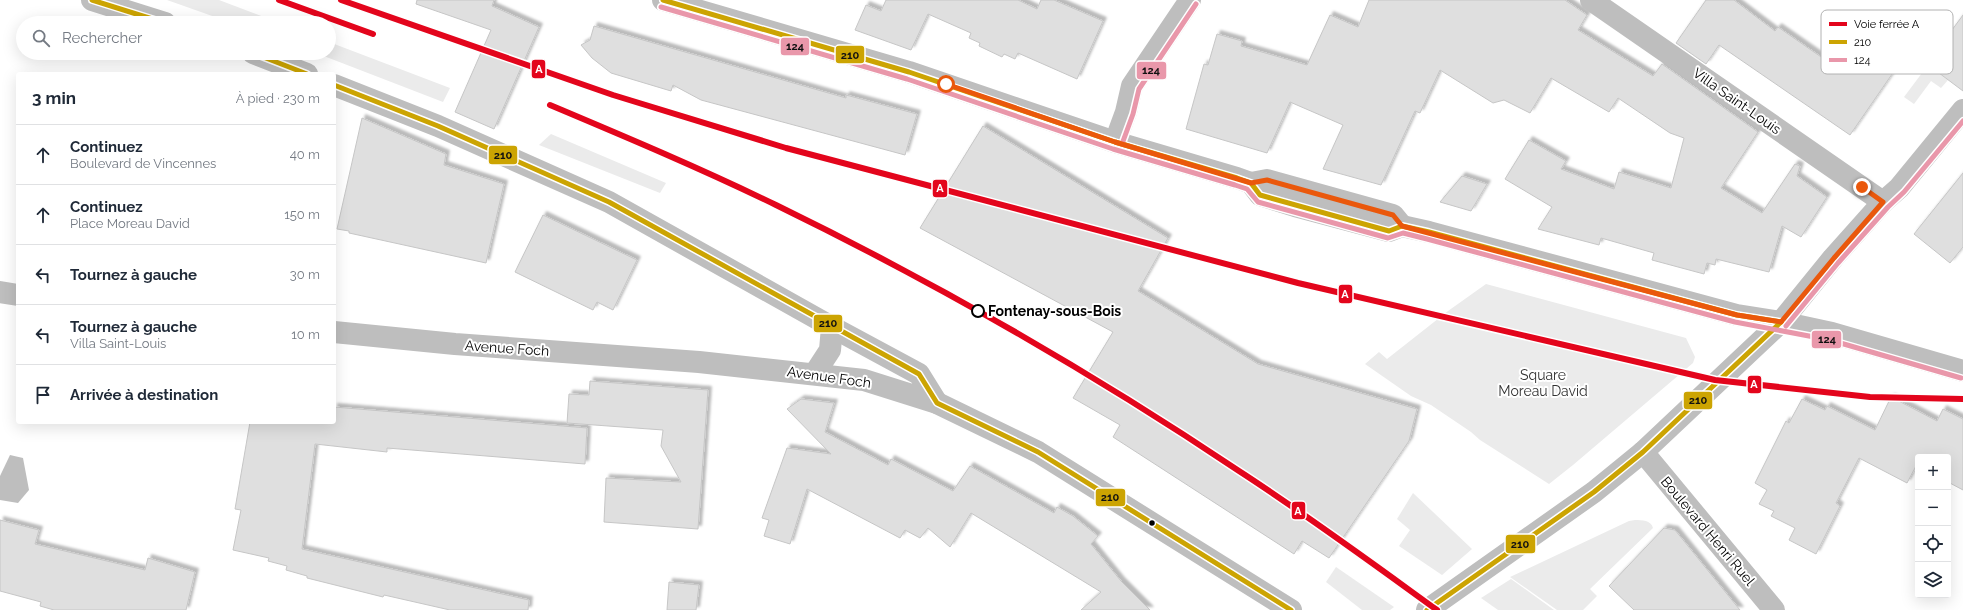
<!DOCTYPE html>
<html lang="fr">
<head>
<meta charset="utf-8">
<style>
	body { margin:0; font-family:Raleway,sans-serif; background:#f6f6f7; color:#1f2937 }
	.controls { position:absolute; right:12px; bottom:12px; display:grid; overflow:hidden; border-radius:4px; box-shadow:0 4px 16px #0002 }
	.controls button { width:36px; height:36px; display:grid; place-items:center; padding:0; border:0; border-bottom:1px solid #e0e1e3; background:#fff; color:#1f2937; font:20px sans-serif }
	.stop { position:absolute; width:12px; height:12px; margin:-9px; border:3px solid #ea580c; border-radius:50%; background:#fff }
	.stop.end { background:#ea580c; border-color:#fff; box-shadow:0 1px 4px #0008 }
	.list { margin:0; padding:0; list-style:none }
	h2 { display:flex; justify-content:space-between; align-items:center; height:52px; margin:0; padding:0 16px; font-size:17px }
	h2 small { font-size:13px; font-weight:400; color:#747a83 }
	.list li { display:grid; grid-template-columns:26px 1fr auto; gap:12px; align-items:center; box-sizing:border-box; height:60px; padding:0 16px; border-top:1px solid #e0e1e3 }
	.list b { display:block; font-size:15px; white-space:nowrap }
	.list p { margin:0; font-size:13px; white-space:nowrap; color:#747a83 }
	.list em { font-size:13px; font-style:normal; color:#747a83 }
	.icon { flex:none; width:22px; height:22px; fill:none; stroke:currentColor; stroke-width:2; stroke-linecap:round; stroke-linejoin:round }
	.map { position:relative; flex:none; width:1963px; height:610px; overflow:hidden }
	.search { position:absolute; background:#fff; box-shadow:0 4px 16px #0002; left:16px; top:16px; width:320px; height:44px; display:flex; align-items:center; gap:10px; box-sizing:border-box; padding:0 14px; border-radius:22px; color:#747a83; font-size:15px }
	.panel { position:absolute; background:#fff; box-shadow:0 4px 16px #0002; left:16px; top:72px; width:320px; height:352px; border-radius:4px }
	.map>svg:first-child { display:block }
	.green { fill:#ebebeb }
	.water { fill:#bebebe }
	.building { fill:#dfdfdf; stroke:#c6c6c6; filter:url(#shadow) }
	.lines { fill:none; stroke-linecap:round; stroke-linejoin:round }
	.minor { stroke:#bebebe; stroke-width:22 }
	.tertiary { stroke:#bebebe; stroke-width:22 }
	.bus-1-casing { stroke:#fff; stroke-width:8 }
	.bus-2-casing { stroke:#fff; stroke-width:8 }
	.bus-1 { stroke:#cca402; stroke-width:5 }
	.bus-2 { stroke:#e997aa; stroke-width:5 }
	.rail-1-casing { stroke:#fff; stroke-width:9 }
	.rail-1 { stroke:#e3051c; stroke-width:6 }
	.route { stroke:#ea580c; stroke-width:5 }
	.stop-dot { fill:#fff; stroke:#000; stroke-width:2 }
	.bus-dot { fill:#000; stroke:#fff; stroke-width:1.5 }
	.labels { text-anchor:middle; stroke-width:4; stroke-linejoin:round; paint-order:stroke }
	.street-label { font-size:14px; fill:#000; stroke:#fff }
	.stop-label { font-size:14px; font-weight:bold; fill:#000; stroke:#fff; text-anchor:start }
	.park-label { font-size:14px; fill:#323232; stroke:#fff }
	.key { fill:#fff; stroke:#b2b2b2; stroke-width:1 }
	.key-label { font-size:11px; fill:#000 }
	.line-badge { stroke:#fff; stroke-width:1.5 }
	.badge-label { font-size:11px; text-anchor:middle; font-weight:bold; fill:#fff }
	.pale-badge-label { font-size:11px; text-anchor:middle; font-weight:bold; fill:#111 }
</style>
</head>
<body>
<div class="map">
<svg width="1963" height="610" viewBox="0 0 1963 610">
	<defs>
		<filter id="shadow"><feDropShadow dx="3.5" dy="-3.5" stdDeviation="1" flood-color="#0004"/></filter>
	</defs>
	<rect width="100%" height="100%" fill="#fff"/>
	<g class="green">
		<path d="M167,0H219L280,23H232Z"/>
		<path d="M329,42L450,88L443,102L316,53H329Z"/>
		<path d="M1928,65L1948,80L1941,88L1931,81L1914,104L1904,97Z"/>
		<path d="M551,134L666,183L660,193L539,145Z"/>
		<path d="M1486,284L1686,338L1695,357L1693,363L1573,465L1549,484L1480,440L1471,432L1431,405L1411,396L1365,364L1379,352L1387,359L1448,311Z"/>
		<path d="M1413,493L1472,549L1442,575L1399,546L1410,530L1397,519Z"/>
		<path d="M1635,520C1642,520 1651,520 1653,528L1590,589L1597,596L1583,610H1557L1510,577L1629,521Z"/>
		<path d="M1336,567L1394,607L1390,610H1362L1326,582Z"/>
		<path d="M1511,579L1554,610H1498L1481,598Z"/>
	</g>
	<path class="water" d="M10,455L23,458L29,490L18,503L0,500V476Z"/>
	<g class="building">
		<path d="M417,0H494L492,6L539,27L494,129L455,112L491,30L416,4Z"/>
		<path d="M886,0H1018L1037,9L1041,0H1054L1103,21L1077,79L1018,53L1015,59L1004,54L1002,57L979,46L980,43L969,38L971,33L928,14L911,50L855,30L866,5L881,11Z"/>
		<path d="M1369,0H1565L1587,15L1578,30L1653,76L1662,64L1758,132L1721,188L1762,213L1795,164L1800,166L1797,176L1827,197L1801,237L1782,226L1769,272L1716,259L1715,265L1707,263L1704,274L1652,260L1654,253L1601,238L1599,245L1538,229L1552,207L1505,179L1529,140L1566,161L1561,169L1614,189L1619,172L1671,188L1684,138L1670,133L1618,98L1609,112L1551,78L1530,113L1504,100L1493,103L1440,70L1420,113L1415,111L1381,185L1323,169L1343,125L1290,102L1267,153L1186,129L1204,64L1208,65L1217,34L1242,41L1241,46L1307,65L1330,15L1358,27Z"/>
		<path d="M1706,0H1734L1775,31L1778,27L1837,68L1869,22L1908,51L1850,135L1719,45L1706,64L1676,43Z"/>
		<path d="M1963,15V91L1927,64Z"/>
		<path d="M594,26L846,98V95L917,114L905,155L701,100L673,85L671,91L611,73L592,58L581,45L590,40Z"/>
		<path d="M362,118L446,154L444,165L504,184L486,263L349,233V231L337,229Z"/>
		<path d="M983,126L1168,238L1138,291L1258,364L1417,409L1409,441L1329,558L1302,541L1294,554L1113,437L1120,425L1073,398L1113,332L920,228Z"/>
		<path d="M1963,173V247L1950,263L1914,234Z"/>
		<path d="M1462,176L1487,184L1471,211L1440,202Z"/>
		<path d="M543,215L637,260L613,310L597,302L593,310L515,272Z"/>
		<path d="M590,381L708,390L698,529L604,522L606,478L681,482L661,446L663,430L567,423L569,394L589,395Z"/>
		<path d="M1891,397L1937,421L1943,409L1963,419V490L1948,482V457H1918V467L1916,466L1907,483L1859,458L1836,503L1840,506L1816,554L1789,540L1795,528L1771,516L1774,511L1759,504L1767,490L1755,483L1786,421L1789,423L1802,399L1825,410L1827,406L1875,430Z"/>
		<path d="M801,399L834,403L825,432L888,465L891,459L953,491L970,466L1054,513L1057,507L1073,516L1098,536L1091,544L1121,581L1150,610H1081L1101,592L971,513L950,547L928,528L920,538L905,530L900,538L807,489L790,544L764,536L769,520L762,518L787,448L831,454L787,409Z"/>
		<path d="M334,407L587,428L585,464L387,448V452L315,444L302,549L529,600L528,610H450L384,595L383,597L307,578V576L286,570L287,566L268,561L269,558L233,550L241,510L235,509L250,422H334Z"/>
		<path d="M0,520L39,530L35,544L145,570L148,558L195,572L186,610H54L40,606L41,602L0,591Z"/>
		<path d="M1664,528L1675,530L1740,610H1634L1609,586Z"/>
		<path d="M669,582L699,585L696,610H667Z"/>
	</g>
	<g class="lines">
		<g class="minor">
			<path d="M92,0L165,23"/>
			<path d="M663,0L909,72L1115,142L1237,178L1251,183L1260,195L1295,206L1389,231L1402,226L1429,232L1737,315L1781,322L1832,333L1963,371"/>
			<path d="M1591,0L1883,202"/>
			<path d="M253,53L307,74"/>
			<path d="M334,85L438,126L609,202L832,327L919,374L937,403"/>
			<path d="M1115,142L1126,112L1132,86L1190,0"/>
			<path d="M1251,183L1267,180L1393,215L1402,226"/>
			<path d="M0,292L18,295"/>
			<path d="M334,332L455,344L699,362L864,380L937,403L1038,452L1291,610"/>
			<path d="M815,373L830,350L832,327"/>
		</g>
		<g class="tertiary">
			<path d="M1643,452L1774,610"/>
			<path d="M1427,610L1594,492L1643,452L1781,322L1833,258L1883,202L1899,188L1963,110"/>
		</g>
		<g class="bus-1-casing">
			<g id="bus-1">
				<path d="M92,0L165,23"/>
				<path d="M663,0L909,72L1115,142L1237,178L1251,183L1260,195L1389,231L1402,226L1429,232L1737,315L1781,322"/>
				<path d="M253,53L307,74"/>
				<path d="M334,85L438,126L609,202L919,374L937,403L1038,452L1291,610"/>
				<path d="M1427,610L1594,492L1643,452L1781,322"/>
			</g>
		</g>
		<g class="bus-2-casing">
			<g id="bus-2">
				<path d="M661,7L907,79L1113,149L1235,185L1247,189L1258,202L1388,238L1403,233L1427,239L1735,322L1830,340L1961,378"/>
				<path d="M1122,144L1133,114L1139,89L1196,4"/>
				<path d="M1786,326L1838,263L1888,207L1904,192L1963,121"/>
			</g>
		</g>
		<use href="#bus-1" class="bus-1"/>
		<use href="#bus-2" class="bus-2"/>
		<g class="rail-1-casing">
			<g id="rail-1">
				<path d="M279,0L373,34"/>
				<path d="M341,0L613,95L786,148L1298,283L1715,380L1870,397L1963,399"/>
				<path d="M550,105C626,137 702,169 776,205C936,283 1091,372 1239,471C1307,515 1372,563 1437,610"/>
			</g>
		</g>
		<use href="#rail-1" class="rail-1"/>
	</g>
	<g class="lines">
		<path class="route" d="M946,84L1115,142L1251,183L1267,180L1393,215L1402,226L1737,315L1781,322L1834,258L1883,202L1862,187"/>
	</g>
	<circle class="stop-dot" cx="978" cy="311" r="6"/>
	<circle class="bus-dot" cx="1152" cy="523" r="3.5"/>
	<g class="labels">
		<g class="street-label">
			<text transform="translate(1737 101) rotate(35)" y="5">Villa Saint-Louis</text>
			<text transform="translate(507 348) rotate(4)" y="5">Avenue Foch</text>
			<text transform="translate(829 377) rotate(8)" y="5">Avenue Foch</text>
			<text transform="translate(1708 531) rotate(50)" y="5">Boulevard Henri Ruel</text>
		</g>
		<g class="stop-label">
			<text x="988" y="316">Fontenay-sous-Bois</text>
		</g>
		<g class="park-label">
			<text x="1543" y="380">Square<tspan x="1543" dy="16">Moreau David</tspan></text>
		</g>
	</g>
	<rect x="1821" y="10" width="132" height="64" rx="6" class="key"/>
	<rect x="1829" y="22" width="18" height="4" fill="#e3051c"/>
	<rect x="1829" y="40" width="18" height="4" fill="#cca402"/>
	<rect x="1829" y="58" width="18" height="4" fill="#e997aa"/>
	<g class="key-label">
		<text x="1854" y="28">Voie ferrée A</text>
		<text x="1854" y="46">210</text>
		<text x="1854" y="64">124</text>
	</g>
	<g class="line-badge">
		<rect x="780" y="37" width="30" height="19" rx="4" fill="#e997aa"/>
		<rect x="835" y="45" width="30" height="19" rx="4" fill="#cca402"/>
		<rect x="531" y="59" width="15" height="20" rx="4" fill="#e3051c"/>
		<rect x="1136" y="61" width="31" height="19" rx="4" fill="#e997aa"/>
		<rect x="488" y="145" width="30" height="20" rx="4" fill="#cca402"/>
		<rect x="932" y="179" width="16" height="19" rx="4" fill="#e3051c"/>
		<rect x="1338" y="284" width="15" height="20" rx="4" fill="#e3051c"/>
		<rect x="813" y="314" width="30" height="19" rx="4" fill="#cca402"/>
		<rect x="1811" y="330" width="31" height="19" rx="4" fill="#e997aa"/>
		<rect x="1747" y="375" width="15" height="19" rx="4" fill="#e3051c"/>
		<rect x="1683" y="391" width="30" height="19" rx="4" fill="#cca402"/>
		<rect x="1095" y="488" width="31" height="19" rx="4" fill="#cca402"/>
		<rect x="1291" y="501" width="15" height="19" rx="4" fill="#e3051c"/>
		<rect x="1505" y="534" width="31" height="20" rx="4" fill="#cca402"/>
	</g>
	<g class="badge-label">
		<text x="539" y="73">A</text>
		<text x="940" y="192">A</text>
		<text x="1345" y="298">A</text>
		<text x="1754" y="388">A</text>
		<text x="1298" y="515">A</text>
	</g>
	<g class="pale-badge-label">
		<text x="795" y="50">124</text>
		<text x="850" y="59">210</text>
		<text x="1151" y="74">124</text>
		<text x="503" y="159">210</text>
		<text x="828" y="327">210</text>
		<text x="1827" y="343">124</text>
		<text x="1698" y="404">210</text>
		<text x="1110" y="501">210</text>
		<text x="1520" y="548">210</text>
	</g>
</svg>
<div class="controls">
<button>+</button>
<button>−</button>
<button><svg class="icon" aria-label="locate" viewBox="0 0 24 24"><circle cx="12" cy="12" r="6"/><path d="M12 2v4M12 18v4M2 12h4M18 12h4"/></svg></button>
<button><svg class="icon" aria-label="layers" viewBox="0 0 24 24"><path d="M12 4l9 5-9 5-9-5zM3 14l9 5 9-5"/></svg></button>
</div>
<div class="stop" style="left:946px;top:84px"></div>
<div class="stop end" style="left:1862px;top:187px"></div>
<div class="search"><svg class="icon" aria-label="search" viewBox="0 0 24 24"><circle cx="10" cy="10" r="6"/><path d="M15 15l6 6"/></svg>Rechercher</div>
<section class="panel">
<h2>3 min<small>À pied · 230 m</small></h2>
<ul class="list">
<li><svg class="icon" aria-label="ahead" viewBox="0 0 24 24"><path d="M12 20V5M6 11l6-6 6 6"/></svg><div><b>Continuez</b><p>Boulevard de Vincennes</p></div><em>40 m</em></li>
<li><svg class="icon" aria-label="ahead" viewBox="0 0 24 24"><path d="M12 20V5M6 11l6-6 6 6"/></svg><div><b>Continuez</b><p>Place Moreau David</p></div><em>150 m</em></li>
<li><svg class="icon" aria-label="left" viewBox="0 0 24 24"><path d="M17 20v-9H6M10 6l-5 5 5 5"/></svg><div><b>Tournez à gauche</b></div><em>30 m</em></li>
<li><svg class="icon" aria-label="left" viewBox="0 0 24 24"><path d="M17 20v-9H6M10 6l-5 5 5 5"/></svg><div><b>Tournez à gauche</b><p>Villa Saint-Louis</p></div><em>10 m</em></li>
<li><svg class="icon" aria-label="arrive" viewBox="0 0 24 24"><path d="M6 21V4h12l-3 4 3 4H6"/></svg><div><b>Arrivée à destination</b></div></li>
</ul>
</section>
</div>
</body>
</html>
